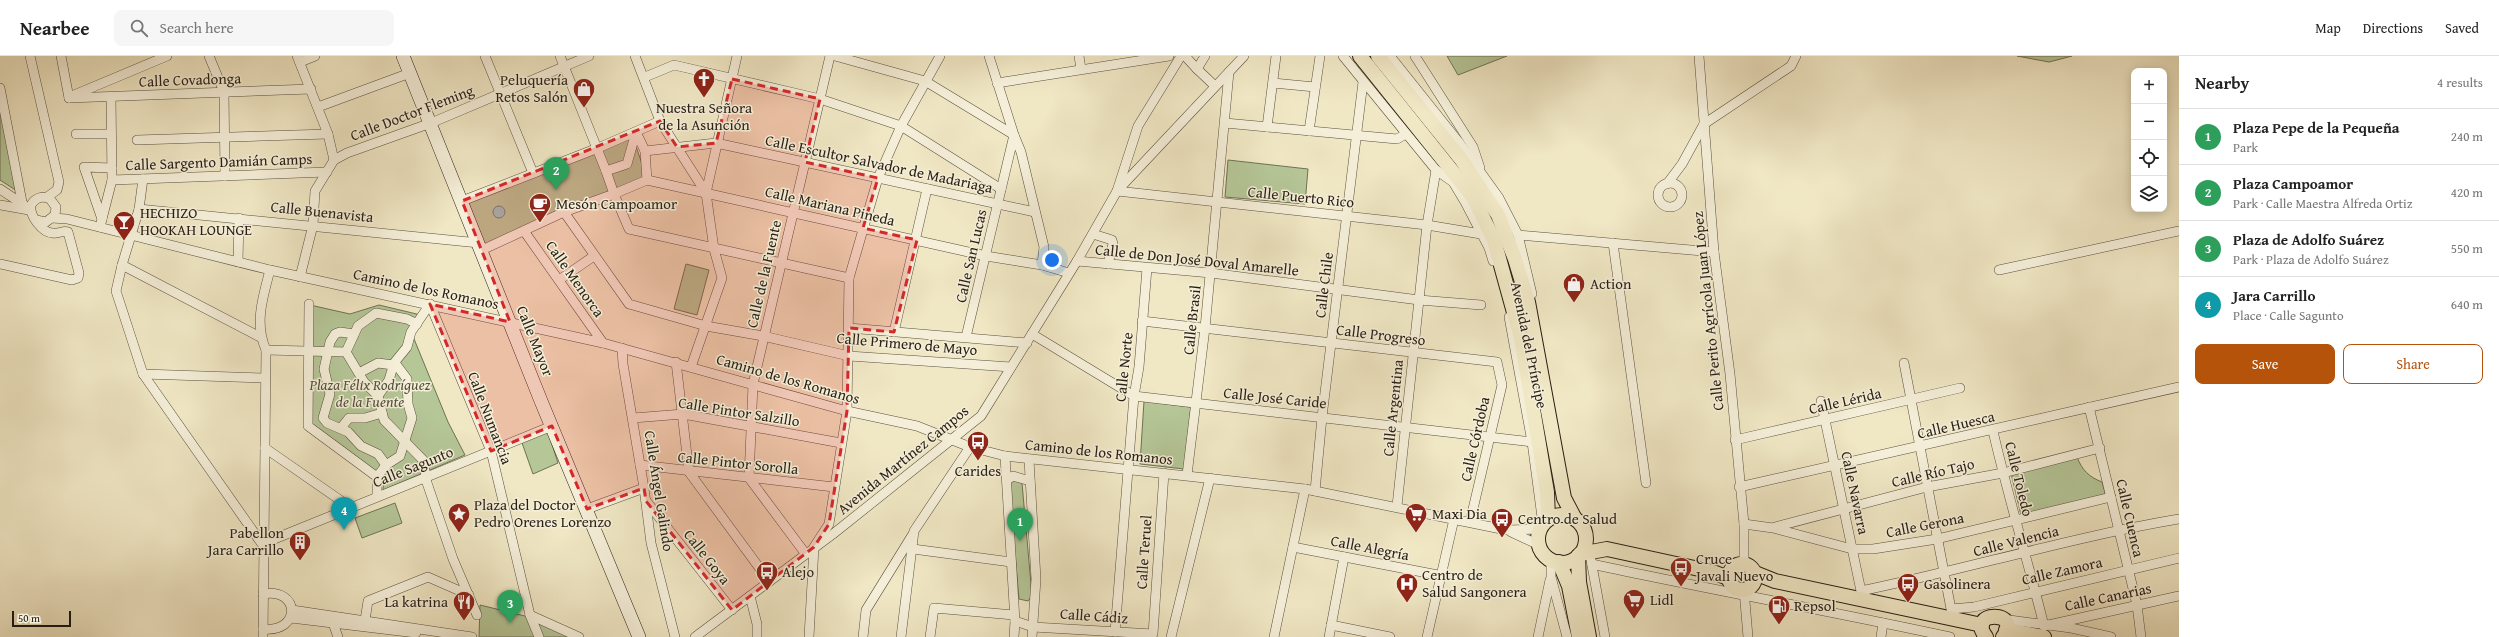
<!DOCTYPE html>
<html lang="en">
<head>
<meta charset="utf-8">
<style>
	body { margin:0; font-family:"Gentium Book Plus",serif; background:#f6f6f6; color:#222 }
	.controls { position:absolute; right:12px; top:12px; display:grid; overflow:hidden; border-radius:8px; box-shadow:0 2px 10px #0003 }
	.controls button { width:36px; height:36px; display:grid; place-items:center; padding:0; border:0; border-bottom:1px solid #e0e0e0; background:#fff; color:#222; font:20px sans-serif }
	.scale { position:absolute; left:12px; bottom:10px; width:59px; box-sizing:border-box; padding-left:4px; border:2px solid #281e13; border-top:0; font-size:11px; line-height:14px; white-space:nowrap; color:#281e13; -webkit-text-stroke:3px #f5efd9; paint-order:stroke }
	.you { position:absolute; left:1052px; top:204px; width:14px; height:14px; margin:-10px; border:3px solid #fff; border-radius:50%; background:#1a73e8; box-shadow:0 0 0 6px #1a73e833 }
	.badge { display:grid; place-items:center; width:26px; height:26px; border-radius:50%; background:#b45309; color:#fff; font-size:13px; font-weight:700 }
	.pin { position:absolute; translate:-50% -33px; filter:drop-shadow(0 1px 2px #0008) }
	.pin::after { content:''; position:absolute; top:21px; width:14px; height:12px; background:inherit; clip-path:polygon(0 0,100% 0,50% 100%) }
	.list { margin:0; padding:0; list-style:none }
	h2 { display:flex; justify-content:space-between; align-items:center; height:52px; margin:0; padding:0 16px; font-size:17px }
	h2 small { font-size:13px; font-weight:400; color:#767676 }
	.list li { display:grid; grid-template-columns:26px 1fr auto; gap:12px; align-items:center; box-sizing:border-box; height:56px; padding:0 16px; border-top:1px solid #e0e0e0 }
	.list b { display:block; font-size:15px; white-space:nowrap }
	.list p { margin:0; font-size:13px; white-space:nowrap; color:#767676 }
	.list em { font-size:13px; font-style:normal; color:#767676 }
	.actions { display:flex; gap:8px; padding:12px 16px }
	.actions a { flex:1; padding:9px 0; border:1px solid #b45309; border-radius:8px; text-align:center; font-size:14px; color:#b45309 }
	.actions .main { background:#b45309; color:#fff }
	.icon { flex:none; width:22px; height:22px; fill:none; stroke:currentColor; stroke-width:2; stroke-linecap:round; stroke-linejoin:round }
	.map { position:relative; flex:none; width:2179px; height:581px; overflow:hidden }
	header { display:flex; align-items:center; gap:24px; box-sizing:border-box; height:56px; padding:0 20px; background:#fff; border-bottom:1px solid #e0e0e0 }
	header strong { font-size:19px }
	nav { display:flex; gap:22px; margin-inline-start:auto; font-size:14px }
	.search { width:280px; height:36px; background:#f6f6f6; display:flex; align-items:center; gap:10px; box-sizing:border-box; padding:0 14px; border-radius:8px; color:#767676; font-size:15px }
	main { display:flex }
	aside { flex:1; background:#fff }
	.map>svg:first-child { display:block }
	.green { fill:#b5c697; stroke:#6e7255 }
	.water { fill:#9bbfb8; stroke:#6d7f76 }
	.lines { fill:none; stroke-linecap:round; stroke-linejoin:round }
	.street-casing { stroke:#5a503f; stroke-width:10 }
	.secondary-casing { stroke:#281e13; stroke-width:14 }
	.primary-casing { stroke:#281e13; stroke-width:16 }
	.street { stroke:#f5efd9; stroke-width:9 }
	.secondary { stroke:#f5efd9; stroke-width:13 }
	.primary { stroke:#f0e7c4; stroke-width:14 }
	.marked { fill:#d62828; fill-opacity:0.2; stroke:#d62828; stroke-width:3; stroke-dasharray:8 5; stroke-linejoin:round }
	.labels { text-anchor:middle; stroke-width:3; stroke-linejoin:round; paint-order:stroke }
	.street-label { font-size:15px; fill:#281e13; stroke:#f5efd9 }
	.poi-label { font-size:15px; fill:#281e13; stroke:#f5efd9; text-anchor:start }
	.park-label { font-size:15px; font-style:italic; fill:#52503b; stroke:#f5efd9 }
</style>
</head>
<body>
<header>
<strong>Nearbee</strong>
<div class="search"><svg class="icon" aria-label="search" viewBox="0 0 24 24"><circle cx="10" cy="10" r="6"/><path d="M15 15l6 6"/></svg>Search here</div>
<nav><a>Map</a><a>Directions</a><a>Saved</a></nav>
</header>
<main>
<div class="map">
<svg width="2179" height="581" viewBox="0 0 2179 581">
	<rect width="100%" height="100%" fill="#f0e7c4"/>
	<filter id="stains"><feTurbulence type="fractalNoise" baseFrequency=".005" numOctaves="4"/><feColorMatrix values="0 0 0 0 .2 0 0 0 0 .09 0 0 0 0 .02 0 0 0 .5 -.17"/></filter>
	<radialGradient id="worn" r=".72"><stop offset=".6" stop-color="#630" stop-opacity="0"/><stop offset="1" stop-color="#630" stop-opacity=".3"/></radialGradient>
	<g class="green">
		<path d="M1447,0H1507L1458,19Z"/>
		<path d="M2017,0H2072L2049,6Z"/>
		<path d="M0,52L17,135L0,124Z"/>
		<path d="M632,79L647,122L482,194L466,148Z"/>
		<path d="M1228,104L1308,113L1305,148L1225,141Z"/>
		<path d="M686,208L709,214L697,259L674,253Z"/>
		<path d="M310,249L350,258L379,249L425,260L412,278L448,366L465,399L383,434L384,421L308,370Z"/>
		<path d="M1144,345L1191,351L1184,413L1140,408Z"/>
		<path d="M547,373L558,407L533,418L521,384Z"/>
		<path d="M2077,401C2082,414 2089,421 2102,426L2106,440L2021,459L2011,417Z"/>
		<path d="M1015,423L1022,427L1032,540L1028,545L1019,543L1009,430L1011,424Z"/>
		<path d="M395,447L402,467L362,482L355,462Z"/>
		<path d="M480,549L525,560L569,581H479Z"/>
	</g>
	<circle class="water" cx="499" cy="156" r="6"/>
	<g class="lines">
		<g class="street-casing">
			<g id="street">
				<path d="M30,0L59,126L57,134L47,141"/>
				<path d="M61,0L69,42"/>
				<path d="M209,0L224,36L225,120"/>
				<path d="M297,0L328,78L334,104"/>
				<path d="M485,0L533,117"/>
				<path d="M560,0L606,115"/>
				<path d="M635,0L660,65L706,137"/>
				<path d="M835,0L925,25L1014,79L966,281"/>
				<path d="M989,0L1014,79L1021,96L1044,191L1042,209L1069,217"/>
				<path d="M1079,0L1081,13"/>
				<path d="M1181,0L1138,70L1117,135L1427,169L1481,178"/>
				<path d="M1185,0L1197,13"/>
				<path d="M1205,0L1197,13L1215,30"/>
				<path d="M1343,0L1436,114L1453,126L1465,146L1489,192L1493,205"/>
				<path d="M1390,0L1458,85L1499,142L1518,179L1532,238"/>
				<path d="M1415,0L1473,91L1480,112"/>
				<path d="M1699,0L1714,196L1730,318L1744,468V508"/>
				<path d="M300,6L315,0"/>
				<path d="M645,21L674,9L820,43L901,70L1001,133"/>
				<path d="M997,27L1169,0"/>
				<path d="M1273,27L1315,31"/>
				<path d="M0,32L22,146"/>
				<path d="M74,39L167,0"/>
				<path d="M69,42L311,33"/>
				<path d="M318,51L410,17"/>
				<path d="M1225,67L1397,83L1406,78"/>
				<path d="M1267,71L1276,0"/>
				<path d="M1309,75L1320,0"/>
				<path d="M76,78H111"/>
				<path d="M137,84L328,78"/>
				<path d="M645,95L647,124"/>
				<path d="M334,104L347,97L431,67L589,0"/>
				<path d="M143,123L139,153L122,209L260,281"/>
				<path d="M112,124L327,116"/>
				<circle cx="1670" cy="139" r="12"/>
				<path d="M1667,128L1682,108L1704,68L1791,10L1796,0"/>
				<path d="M0,133L24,149"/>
				<path d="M462,145L598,92L660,65"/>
				<path d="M0,149L29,154"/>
				<path d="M139,153L479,187"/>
				<path d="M564,156L629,248L706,270L763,280L849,300L1011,311"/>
				<path d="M52,162L67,163L270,214L603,287L847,355L917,370L970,391L1005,400L1305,433L1506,474L1540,473"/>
				<path d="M102,163L84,111L112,112"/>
				<path d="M100,171L112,124L111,41"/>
				<path d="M524,175L603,287"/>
				<path d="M1093,178L1112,184L1113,188L1108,208"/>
				<path d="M1518,179L1714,196"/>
				<path d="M1613,187L1646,427"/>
				<path d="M482,194L564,156L614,138L606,115L627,108L636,76L645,95L716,87L1035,156"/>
				<path d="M1077,205L1211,217L1419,244L1481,249"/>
				<path d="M238,206L239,162"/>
				<path d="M0,208L72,224L78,222L79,217L68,176C63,174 59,178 53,177C42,177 29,159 31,149C35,142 42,139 50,143L56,151L55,159L46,166L36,164"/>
				<path d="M122,209L116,235L143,318L262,488L552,370"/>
				<path d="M1999,214L2179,175"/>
				<path d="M300,221L313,169L315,135L334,104"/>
				<path d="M849,222L629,173L614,138L647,124L986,200L1042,209"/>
				<path d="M559,224L594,200"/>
				<path d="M309,248L308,370L377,421V440"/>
				<path d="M430,248L491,395L530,559L539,581"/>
				<path d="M1509,261L1532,386L1543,469"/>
				<path d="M1142,265L1497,306L1502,329L1470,466"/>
				<path d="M849,272L1027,287"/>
				<path d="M894,276L927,133"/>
				<path d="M354,278L340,276L335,278L330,286L324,313L330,338L323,362L327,367L348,376L361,390L378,398L386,409"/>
				<path d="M1032,278L1134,340L1532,386"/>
				<path d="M622,292L623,308L644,432L651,487L675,581"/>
				<path d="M266,294L346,296L364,326L378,340"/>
				<path d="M346,296L358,270L376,257L407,263L417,268"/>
				<path d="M676,306L689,416L769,525"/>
				<path d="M1904,307L1951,553L1974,551L2179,502"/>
				<path d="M691,311L722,222L714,193L706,137L737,0"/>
				<path d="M359,317L378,307L393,309"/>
				<path d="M143,318L265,322"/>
				<path d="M1821,345L1861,535C1967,513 2072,481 2179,463"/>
				<path d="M2089,351L2137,549L2141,581"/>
				<path d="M633,362L683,358L841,387"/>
				<path d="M341,372L349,362H365L382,357"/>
				<path d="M1993,375C2008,441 2028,505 2044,570"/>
				<path d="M1735,384L1960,332"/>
				<path d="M265,392L350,451"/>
				<path d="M1005,400L1015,565L1033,571L1153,578L1164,417"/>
				<path d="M1029,404L1036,523L1032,581"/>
				<path d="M640,409L834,431"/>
				<path d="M1187,419L1205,272L1229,16"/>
				<path d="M426,420L423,404L384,364L378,340L389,324L394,307L407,291L411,276L430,248"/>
				<path d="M377,421L386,409L400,400L412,362L408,348L407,323L395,307"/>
				<path d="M425,421L453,503L477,559"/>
				<path d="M1007,424L1013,420L1030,425"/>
				<path d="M1739,431L2179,331"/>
				<path d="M1315,435L1322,361L1363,26"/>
				<path d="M647,446L732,554"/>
				<path d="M1397,450L1427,169L1436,114"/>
				<path d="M587,453L644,432"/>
				<path d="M1744,468L1773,472L1852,493H1873L1937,483L2111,441"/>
				<path d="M1775,471L1927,431L2003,417L2100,392"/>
				<path d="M1511,476L1539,489"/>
				<path d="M1293,491L1443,520"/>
				<path d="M913,493L1011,506"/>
				<path d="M805,497L749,422L753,328L830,0"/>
				<path d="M1551,504V521L1567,581"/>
				<path d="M1591,504L1605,581"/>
				<path d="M1592,508C1711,534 1831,555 1950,581"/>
				<path d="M1744,534L1748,581"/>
				<path d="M263,538C300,531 302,577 263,573"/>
				<path d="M750,540L757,568V581"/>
				<path d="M292,554L472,581"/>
				<path d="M530,559L579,581"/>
				<path d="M291,562L416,577"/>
				<path d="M2002,563L2071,572L2111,581"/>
				<path d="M365,564L368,545L428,521L469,539"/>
				<path d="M333,567L338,581"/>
				<path d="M1331,569L1390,581"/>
				<path d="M2044,570L2179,540"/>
				<path d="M1115,576L1134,340L1139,311L1147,212"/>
				<path d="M263,581L266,294C254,267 263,241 270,214"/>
				<path d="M695,581L833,478L981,360L1077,205L1117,135L1244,0"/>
				<path d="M809,581L814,491L829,468L847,355L849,222L878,122L901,70L940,0"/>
				<path d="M863,581L866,554L913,478"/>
				<path d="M901,581L914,475L970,391"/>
				<path d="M930,581L934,552L1014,559"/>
				<path d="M1014,581L1015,565"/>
				<path d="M1171,581L1210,422"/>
				<path d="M1274,581L1305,433"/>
				<path d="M1329,581L1344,501"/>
				<path d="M1427,581L1454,463"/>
				<path d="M1538,581L1550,524"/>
				<path d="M1881,581L1883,567"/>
			</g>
		</g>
		<g class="secondary-casing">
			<path id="secondary" d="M403,0L541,345L639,581"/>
		</g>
		<g class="primary-casing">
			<g id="primary">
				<path d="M1360,0L1473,141L1494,184L1521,282L1547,436L1548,463"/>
				<path d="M1378,0L1461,103L1498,159L1515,203L1528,246L1564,442L1575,463"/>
				<circle cx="1562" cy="483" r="24"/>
				<path d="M1580,498L1607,493L1713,516L1728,522"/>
				<path d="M1578,500L1579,526L1589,581"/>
				<path d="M1559,506L1569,530L1579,581"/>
				<circle cx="1742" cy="521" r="13"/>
				<path d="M1755,517L1775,525L1982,569"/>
				<path d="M2006,574L2044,581"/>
				<path d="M1986,581C1965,554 2024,554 2003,581"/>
			</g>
		</g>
		<use href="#street" class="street"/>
		<use href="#secondary" class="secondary"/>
		<use href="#primary" class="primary"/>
	</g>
	<path class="marked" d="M732,23L820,43L805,106L878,122L863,172L917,184L894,276L849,272L847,355L829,468L814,491L732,554L646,445L644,432L587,453L552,370L491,395L430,248L510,266L462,145L660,65L677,91L716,87Z"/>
	<defs>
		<g id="church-pin" transform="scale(1.15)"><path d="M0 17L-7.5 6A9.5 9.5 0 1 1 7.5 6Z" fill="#8f2418" stroke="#f5efd9"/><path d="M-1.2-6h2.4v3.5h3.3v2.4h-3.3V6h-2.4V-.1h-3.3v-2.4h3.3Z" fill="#fff"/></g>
		<g id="shop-pin" transform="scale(1.15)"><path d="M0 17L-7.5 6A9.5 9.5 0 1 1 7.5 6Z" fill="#8f2418" stroke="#f5efd9"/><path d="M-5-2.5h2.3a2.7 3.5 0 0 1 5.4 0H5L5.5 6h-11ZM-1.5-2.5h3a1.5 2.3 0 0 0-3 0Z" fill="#fff"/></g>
		<g id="cafe-pin" transform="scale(1.15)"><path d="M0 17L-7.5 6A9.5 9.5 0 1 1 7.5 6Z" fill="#8f2418" stroke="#f5efd9"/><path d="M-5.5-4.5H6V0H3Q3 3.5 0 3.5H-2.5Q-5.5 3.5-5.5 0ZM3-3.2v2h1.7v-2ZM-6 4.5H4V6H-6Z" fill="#fff"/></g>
		<g id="bar-pin" transform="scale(1.15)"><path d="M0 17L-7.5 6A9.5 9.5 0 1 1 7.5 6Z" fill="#8f2418" stroke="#f5efd9"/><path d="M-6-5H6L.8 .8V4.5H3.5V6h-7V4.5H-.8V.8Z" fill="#fff"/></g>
		<g id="bus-pin" transform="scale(1.15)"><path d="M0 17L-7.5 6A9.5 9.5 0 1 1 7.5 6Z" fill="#8f2418" stroke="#f5efd9"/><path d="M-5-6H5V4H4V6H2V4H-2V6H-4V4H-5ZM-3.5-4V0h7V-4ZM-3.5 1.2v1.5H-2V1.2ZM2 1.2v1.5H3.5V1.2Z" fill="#fff"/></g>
		<g id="sight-pin" transform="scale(1.15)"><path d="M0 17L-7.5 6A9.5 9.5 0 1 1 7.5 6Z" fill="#8f2418" stroke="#f5efd9"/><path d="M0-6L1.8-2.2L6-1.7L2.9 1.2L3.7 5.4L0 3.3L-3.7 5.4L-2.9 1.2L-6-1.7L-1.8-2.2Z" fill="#fff"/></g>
		<g id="supermarket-pin" transform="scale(1.15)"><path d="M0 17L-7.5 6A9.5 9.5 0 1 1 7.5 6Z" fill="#8f2418" stroke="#f5efd9"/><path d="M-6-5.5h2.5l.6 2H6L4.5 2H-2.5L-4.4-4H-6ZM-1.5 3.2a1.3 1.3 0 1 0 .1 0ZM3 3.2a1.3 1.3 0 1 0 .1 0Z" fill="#fff"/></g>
		<g id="building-pin" transform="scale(1.15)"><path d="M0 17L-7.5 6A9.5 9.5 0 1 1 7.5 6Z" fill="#8f2418" stroke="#f5efd9"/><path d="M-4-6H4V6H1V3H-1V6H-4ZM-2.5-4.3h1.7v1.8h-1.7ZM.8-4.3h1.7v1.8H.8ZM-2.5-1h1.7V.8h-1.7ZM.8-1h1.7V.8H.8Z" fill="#fff"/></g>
		<g id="hospital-pin" transform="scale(1.15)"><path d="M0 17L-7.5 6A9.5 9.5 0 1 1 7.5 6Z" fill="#8f2418" stroke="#f5efd9"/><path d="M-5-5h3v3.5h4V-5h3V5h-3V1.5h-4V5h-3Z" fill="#fff"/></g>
		<g id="restaurant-pin" transform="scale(1.15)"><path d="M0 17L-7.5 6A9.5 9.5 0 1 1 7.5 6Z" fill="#8f2418" stroke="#f5efd9"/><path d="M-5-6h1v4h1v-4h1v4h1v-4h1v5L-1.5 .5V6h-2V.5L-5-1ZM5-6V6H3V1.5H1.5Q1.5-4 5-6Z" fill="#fff"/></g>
		<g id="fuel-pin" transform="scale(1.15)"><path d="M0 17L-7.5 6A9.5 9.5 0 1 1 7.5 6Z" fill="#8f2418" stroke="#f5efd9"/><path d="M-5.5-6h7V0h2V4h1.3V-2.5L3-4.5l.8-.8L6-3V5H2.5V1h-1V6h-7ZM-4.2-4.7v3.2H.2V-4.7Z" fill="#fff"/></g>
	</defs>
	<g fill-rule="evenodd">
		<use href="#church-pin" x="704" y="23"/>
		<use href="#shop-pin" x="584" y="33"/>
		<use href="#cafe-pin" x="540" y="148"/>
		<use href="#bar-pin" x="124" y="166"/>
		<use href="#shop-pin" x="1574" y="228"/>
		<use href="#bus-pin" x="978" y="386"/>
		<use href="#sight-pin" x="459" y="458"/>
		<use href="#supermarket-pin" x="1416" y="458"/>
		<use href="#bus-pin" x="1502" y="463"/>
		<use href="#building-pin" x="300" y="486"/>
		<use href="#bus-pin" x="1681" y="512"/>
		<use href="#bus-pin" x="767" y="516"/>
		<use href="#hospital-pin" x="1407" y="528"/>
		<use href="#bus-pin" x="1908" y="528"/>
		<use href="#supermarket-pin" x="1634" y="544"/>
		<use href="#restaurant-pin" x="464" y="546"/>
		<use href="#fuel-pin" x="1779" y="550"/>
	</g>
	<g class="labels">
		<g class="street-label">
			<text transform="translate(190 24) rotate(-2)" y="5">Calle Covadonga</text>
			<text transform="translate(412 57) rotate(-21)" y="5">Calle Doctor Fleming</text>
			<text transform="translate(219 106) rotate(-2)" y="5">Calle Sargento Damián Camps</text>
			<text transform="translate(879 108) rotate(12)" y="5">Calle Escultor Salvador de Madariaga</text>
			<text transform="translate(1301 141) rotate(6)" y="5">Calle Puerto Rico</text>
			<text transform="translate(830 150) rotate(13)" y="5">Calle Mariana Pineda</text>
			<text transform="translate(322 156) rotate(6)" y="5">Calle Buenavista</text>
			<text transform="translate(971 200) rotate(-77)" y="5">Calle San Lucas</text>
			<text transform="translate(1197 204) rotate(6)" y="5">Calle de Don José Doval Amarelle</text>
			<text transform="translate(764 218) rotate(-77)" y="5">Calle de la Fuente</text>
			<text transform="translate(575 223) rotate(55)" y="5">Calle Menorca</text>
			<text transform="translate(1324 229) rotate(-83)" y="5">Calle Chile</text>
			<text transform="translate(426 233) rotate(12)" y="5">Camino de los Romanos</text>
			<text transform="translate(1708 255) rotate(-96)" y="5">Calle Perito Agrícola Juan López</text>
			<text transform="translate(1192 264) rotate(-84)" y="5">Calle Brasil</text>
			<text transform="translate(1381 279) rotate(7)" y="5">Calle Progreso</text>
			<text transform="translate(535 285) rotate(68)" y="5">Calle Mayor</text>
			<text transform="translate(907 288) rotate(5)" y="5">Calle Primero de Mayo</text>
			<text transform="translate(1529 289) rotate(78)" y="5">Avenida del Príncipe</text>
			<text transform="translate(1124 311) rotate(-84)" y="5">Calle Norte</text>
			<text transform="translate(788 323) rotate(16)" y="5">Camino de los Romanos</text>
			<text transform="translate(1275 342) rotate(6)" y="5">Calle José Caride</text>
			<text transform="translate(1845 345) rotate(-13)" y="5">Calle Lérida</text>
			<text transform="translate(1393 352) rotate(-84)" y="5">Calle Argentina</text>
			<text transform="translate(739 356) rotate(9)" y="5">Calle Pintor Salzillo</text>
			<text transform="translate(490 362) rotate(69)" y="5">Calle Numancia</text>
			<text transform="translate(1956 369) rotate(-13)" y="5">Calle Huesca</text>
			<text transform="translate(1475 383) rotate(-77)" y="5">Calle Córdoba</text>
			<text transform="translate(1099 396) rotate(6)" y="5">Camino de los Romanos</text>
			<text transform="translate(903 404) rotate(-39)" y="5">Avenida Martínez Campos</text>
			<text transform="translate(738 407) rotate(6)" y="5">Calle Pintor Sorolla</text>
			<text transform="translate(413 411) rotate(-22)" y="5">Calle Sagunto</text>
			<text transform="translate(1933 417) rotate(-13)" y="5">Calle Río Tajo</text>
			<text transform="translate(2019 423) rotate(76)" y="5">Calle Toledo</text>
			<text transform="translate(659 435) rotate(81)" y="5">Calle Ángel Galindo</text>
			<text transform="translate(1855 437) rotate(78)" y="5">Calle Navarra</text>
			<text transform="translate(2130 462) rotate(77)" y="5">Calle Cuenca</text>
			<text transform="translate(1925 469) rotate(-11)" y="5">Calle Gerona</text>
			<text transform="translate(2016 485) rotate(-14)" y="5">Calle Valencia</text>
			<text transform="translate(1370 492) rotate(11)" y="5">Calle Alegría</text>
			<text transform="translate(1144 496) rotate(-86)" y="5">Calle Teruel</text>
			<text transform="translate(707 501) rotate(52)" y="5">Calle Goya</text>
			<text transform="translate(2062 515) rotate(-13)" y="5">Calle Zamora</text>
			<text transform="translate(2108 541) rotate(-12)" y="5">Calle Canarias</text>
			<text transform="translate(1094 560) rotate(4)" y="5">Calle Cádiz</text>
		</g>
		<g class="poi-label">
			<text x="568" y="29" text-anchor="end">Peluquería<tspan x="568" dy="17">Retos Salón</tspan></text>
			<text x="704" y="57" text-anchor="middle">Nuestra Señora<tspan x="704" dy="17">de la Asunción</tspan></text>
			<text x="556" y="153">Mesón Campoamor</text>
			<text x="140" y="162">HECHIZO<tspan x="140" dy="17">HOOKAH LOUNGE</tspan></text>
			<text x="1590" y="233">Action</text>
			<text x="978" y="420" text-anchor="middle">Carides</text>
			<text x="474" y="454">Plaza del Doctor<tspan x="474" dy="17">Pedro Orenes Lorenzo</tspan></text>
			<text x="1432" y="463">Maxi Dia</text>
			<text x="1518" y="468">Centro de Salud</text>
			<text x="284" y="482" text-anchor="end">Pabellon<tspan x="284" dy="17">Jara Carrillo</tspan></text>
			<text x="1696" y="508">Cruce<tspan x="1696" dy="17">Javali Nuevo</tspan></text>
			<text x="782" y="521">Alejo</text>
			<text x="1422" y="524">Centro de<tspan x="1422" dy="17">Salud Sangonera</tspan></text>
			<text x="1924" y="533">Gasolinera</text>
			<text x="1650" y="549">Lidl</text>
			<text x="448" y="551" text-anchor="end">La katrina</text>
			<text x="1794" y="555">Repsol</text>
		</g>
		<g class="park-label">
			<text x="370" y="334">Plaza Félix Rodríguez<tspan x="370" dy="17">de la Fuente</tspan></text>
		</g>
	</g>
	<rect width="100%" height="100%" filter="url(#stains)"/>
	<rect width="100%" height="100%" fill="url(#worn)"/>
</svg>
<div class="controls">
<button>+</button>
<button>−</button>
<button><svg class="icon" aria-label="locate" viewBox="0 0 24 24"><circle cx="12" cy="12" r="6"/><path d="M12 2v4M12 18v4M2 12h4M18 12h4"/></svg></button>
<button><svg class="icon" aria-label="layers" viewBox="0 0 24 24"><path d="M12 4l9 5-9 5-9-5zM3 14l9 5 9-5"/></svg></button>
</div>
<div class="scale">50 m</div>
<div class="you"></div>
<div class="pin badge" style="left:1020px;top:485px;background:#2e9e5b">1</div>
<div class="pin badge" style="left:556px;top:134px;background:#2e9e5b">2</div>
<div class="pin badge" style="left:510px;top:567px;background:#2e9e5b">3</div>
<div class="pin badge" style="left:344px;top:474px;background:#0f9aa8">4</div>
</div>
<aside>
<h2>Nearby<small>4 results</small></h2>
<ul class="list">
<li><span class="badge" style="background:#2e9e5b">1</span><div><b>Plaza Pepe de la Pequeña</b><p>Park</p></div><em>240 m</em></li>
<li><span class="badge" style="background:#2e9e5b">2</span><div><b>Plaza Campoamor</b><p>Park · Calle Maestra Alfreda Ortiz</p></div><em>420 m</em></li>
<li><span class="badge" style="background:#2e9e5b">3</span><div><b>Plaza de Adolfo Suárez</b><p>Park · Plaza de Adolfo Suárez</p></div><em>550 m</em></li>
<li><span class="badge" style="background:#0f9aa8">4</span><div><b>Jara Carrillo</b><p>Place · Calle Sagunto</p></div><em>640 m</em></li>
</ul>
<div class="actions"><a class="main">Save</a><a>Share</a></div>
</aside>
</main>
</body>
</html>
